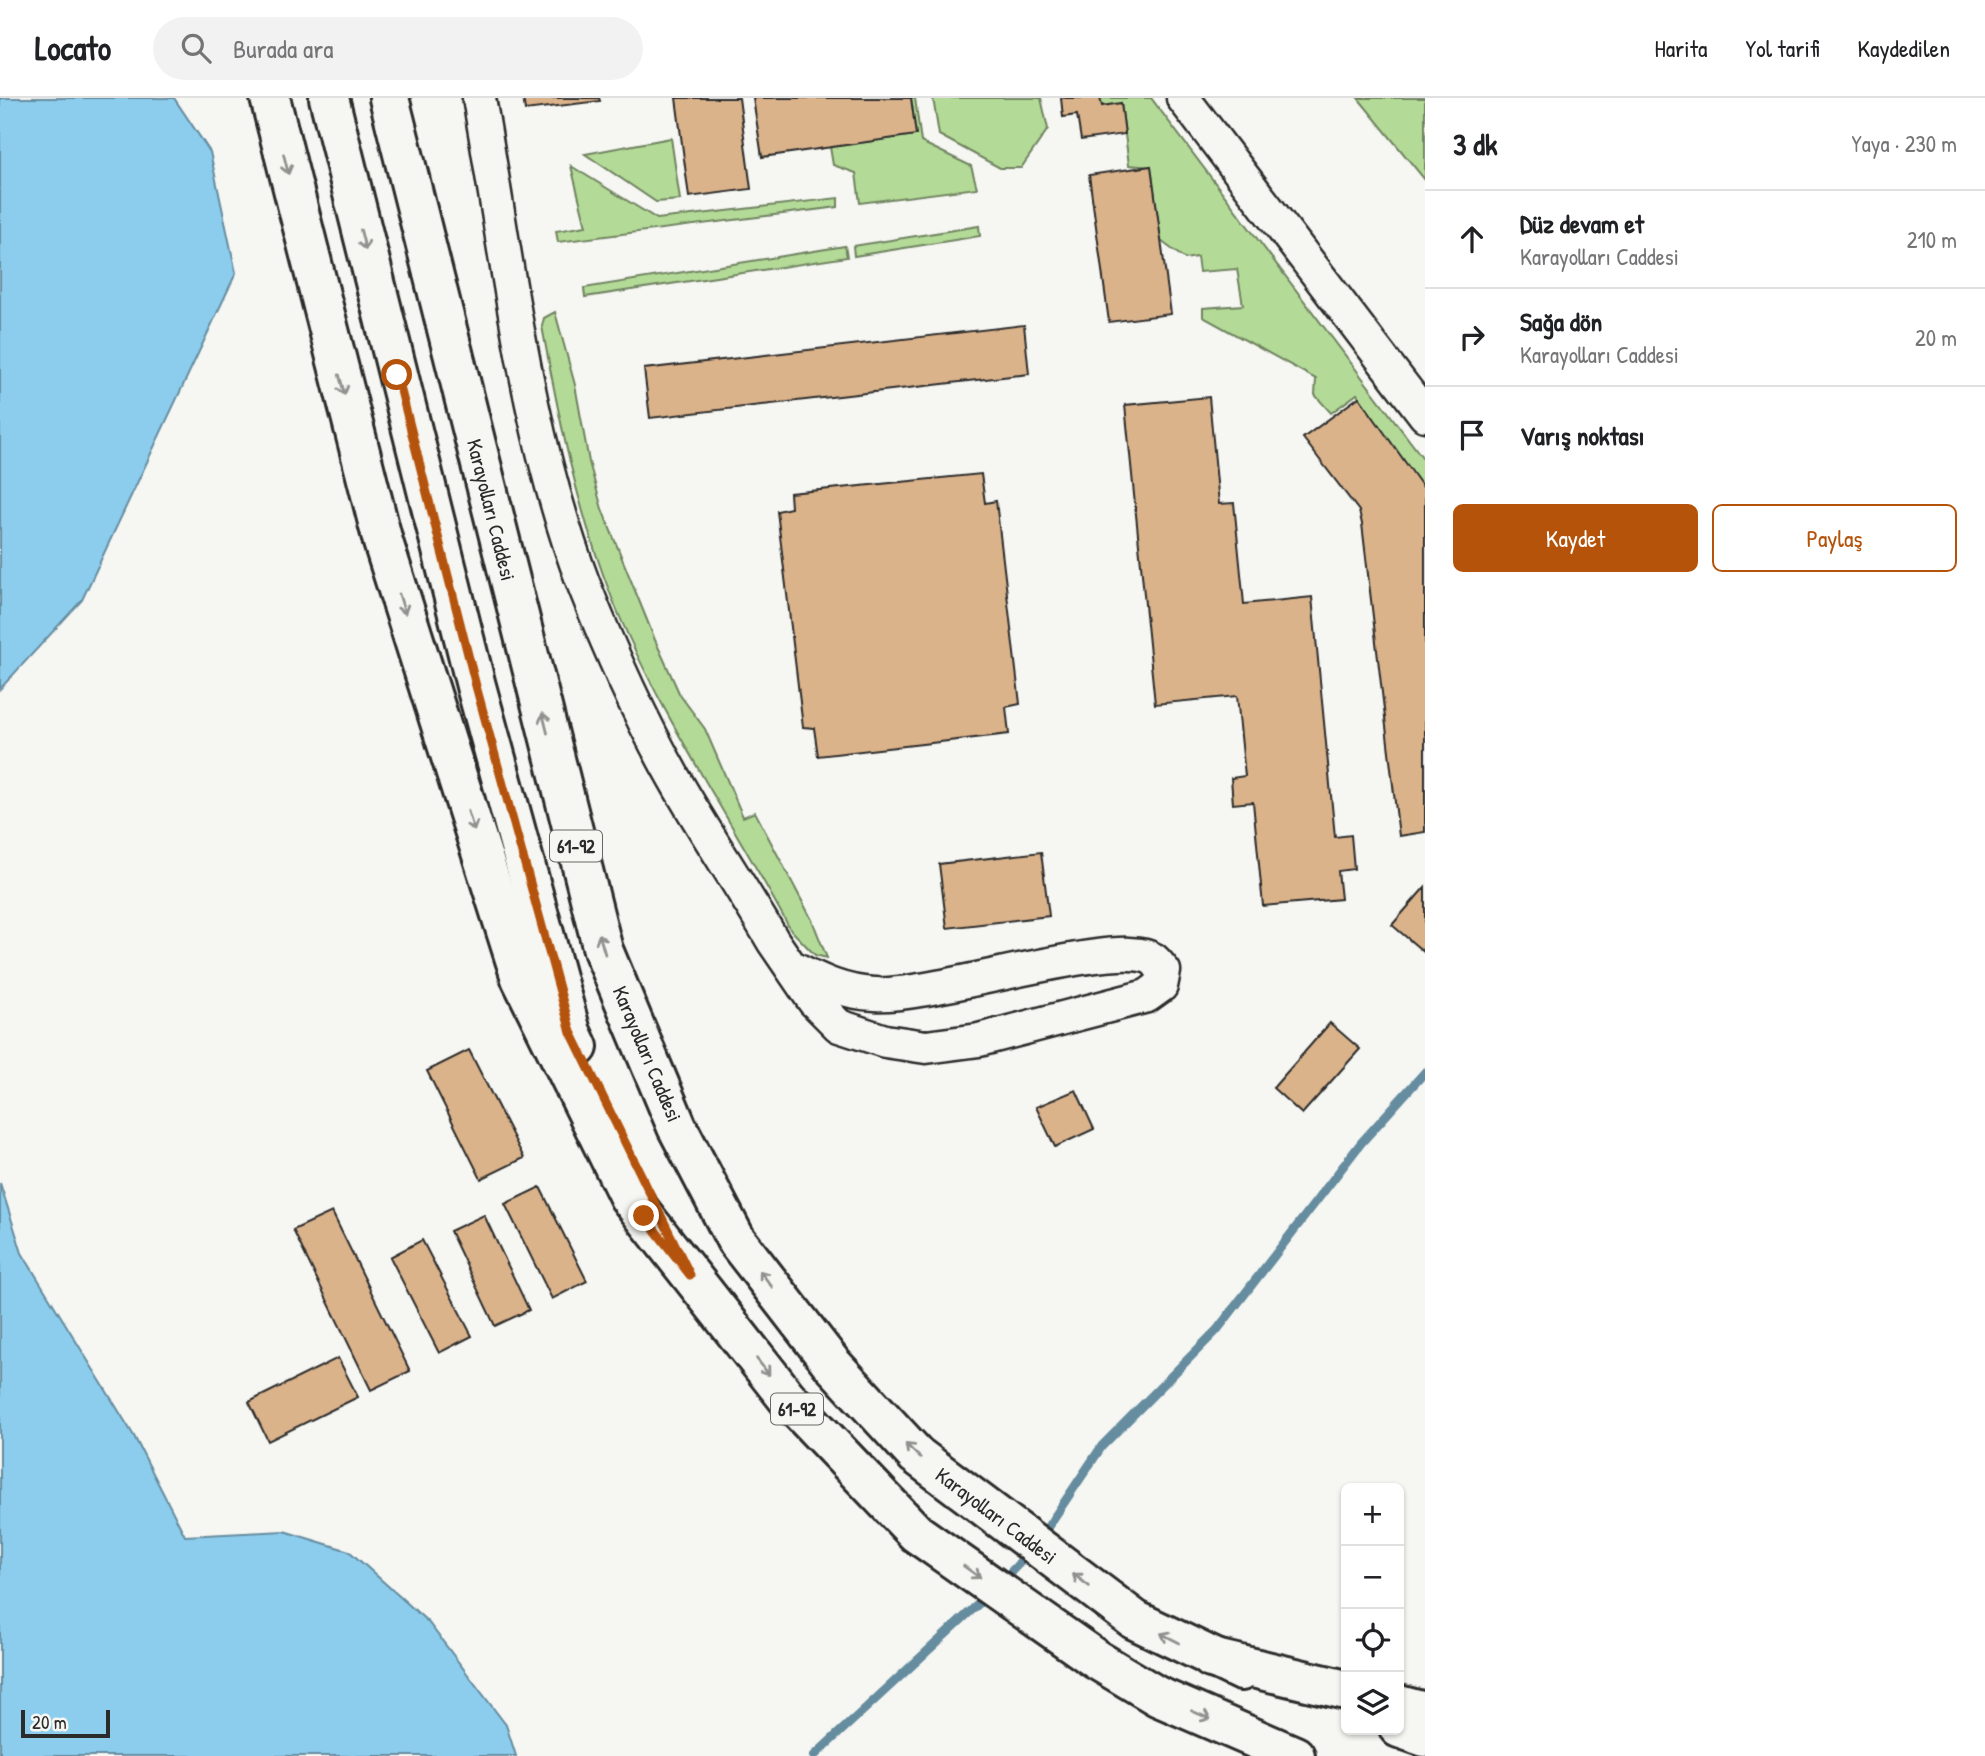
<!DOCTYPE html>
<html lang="tr">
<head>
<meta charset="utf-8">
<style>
	body { margin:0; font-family:"Patrick Hand",sans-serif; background:#f2f2f2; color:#202124 }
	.controls { position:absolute; right:21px; bottom:21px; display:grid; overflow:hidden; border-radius:10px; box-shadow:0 2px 5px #0004 }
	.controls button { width:63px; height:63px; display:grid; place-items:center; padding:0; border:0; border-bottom:2px solid #e0e0e0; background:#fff; color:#202124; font:35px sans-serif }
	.scale { position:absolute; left:21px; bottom:18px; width:89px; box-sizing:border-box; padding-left:7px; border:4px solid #2b2b2b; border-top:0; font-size:19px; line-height:24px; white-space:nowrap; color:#2b2b2b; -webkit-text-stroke:5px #f6f6f2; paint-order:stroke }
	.stop { position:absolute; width:21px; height:21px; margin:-16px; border:5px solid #b45309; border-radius:50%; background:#fff }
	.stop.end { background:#b45309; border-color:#fff; box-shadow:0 2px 7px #0008 }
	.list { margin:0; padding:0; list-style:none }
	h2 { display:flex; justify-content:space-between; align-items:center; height:91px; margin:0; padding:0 28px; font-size:30px }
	h2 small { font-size:23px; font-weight:400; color:#757577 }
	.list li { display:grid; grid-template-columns:46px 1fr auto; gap:21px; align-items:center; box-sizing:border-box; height:98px; padding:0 28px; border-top:2px solid #e0e0e0 }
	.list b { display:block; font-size:26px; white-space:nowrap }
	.list p { margin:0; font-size:23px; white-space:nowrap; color:#757577 }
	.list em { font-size:23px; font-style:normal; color:#757577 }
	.actions { display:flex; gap:14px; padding:21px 28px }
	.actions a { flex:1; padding:16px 0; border:2px solid #b45309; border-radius:10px; text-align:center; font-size:24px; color:#b45309 }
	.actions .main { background:#b45309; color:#fff }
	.icon { flex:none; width:38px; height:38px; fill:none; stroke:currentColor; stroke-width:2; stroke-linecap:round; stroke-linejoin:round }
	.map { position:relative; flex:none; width:1425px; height:1658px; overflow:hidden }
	header { display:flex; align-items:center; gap:42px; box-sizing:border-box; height:98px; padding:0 35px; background:#fff; border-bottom:2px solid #e0e0e0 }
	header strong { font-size:33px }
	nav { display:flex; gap:38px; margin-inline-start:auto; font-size:24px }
	.search { width:490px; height:63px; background:#f2f2f2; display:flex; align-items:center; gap:18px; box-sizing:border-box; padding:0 24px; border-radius:38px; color:#757577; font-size:26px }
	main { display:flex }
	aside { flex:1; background:#fff }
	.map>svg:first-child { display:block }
	.green { fill:#b3db97; stroke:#6f8361; stroke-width:2 }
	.water { fill:#8ccded; stroke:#658c9f; stroke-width:2 }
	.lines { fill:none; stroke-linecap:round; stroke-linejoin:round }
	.stream { stroke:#658c9f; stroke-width:9 }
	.building { fill:#dbb38b; stroke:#2b2b2b; stroke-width:2 }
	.minor-casing { stroke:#2b2b2b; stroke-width:37 }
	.major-casing { stroke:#2b2b2b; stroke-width:44 }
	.highway-casing { stroke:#2b2b2b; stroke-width:44 }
	.minor { stroke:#f6f6f2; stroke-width:32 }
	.major { stroke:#f6f6f2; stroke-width:38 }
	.highway { stroke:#f6f6f2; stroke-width:38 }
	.oneway { stroke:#90908e }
	.route { stroke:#b45309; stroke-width:9 }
	.labels { text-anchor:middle; stroke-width:6; stroke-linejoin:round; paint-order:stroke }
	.shield { fill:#f6f6f2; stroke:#686867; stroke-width:2 }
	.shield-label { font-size:19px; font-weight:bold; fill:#2b2b2b }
	.street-label { font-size:21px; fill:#2b2b2b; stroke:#f6f6f2 }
</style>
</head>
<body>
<header>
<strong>Locato</strong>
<div class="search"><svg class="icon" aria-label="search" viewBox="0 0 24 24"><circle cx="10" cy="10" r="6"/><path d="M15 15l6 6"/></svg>Burada ara</div>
<nav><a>Harita</a><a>Yol tarifi</a><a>Kaydedilen</a></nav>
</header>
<main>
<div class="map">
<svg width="1425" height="1658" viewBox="0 0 1425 1658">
	<rect width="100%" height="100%" fill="#f6f6f2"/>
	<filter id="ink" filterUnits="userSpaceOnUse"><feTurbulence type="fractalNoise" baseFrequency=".0143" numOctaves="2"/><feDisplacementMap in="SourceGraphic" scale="14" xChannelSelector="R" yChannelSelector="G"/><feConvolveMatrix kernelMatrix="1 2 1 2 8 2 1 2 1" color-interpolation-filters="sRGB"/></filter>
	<g filter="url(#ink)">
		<g class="green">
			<path d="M911,0H915L921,44L971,68L977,90L860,105L856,75L833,67L830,49L916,37Z"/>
			<path d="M933,0H1041L1048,31L1021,70H1000L939,37Z"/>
			<path d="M1100,0H1151L1425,363V395L1357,296L1331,315L1315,297L1316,281L1203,219V210L1243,207L1237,171L1199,174L1197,159L1185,161L1161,143L1151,69L1129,67L1121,6L1102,8Z"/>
			<path d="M1358,0H1425V82Z"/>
			<path d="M671,40L680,102L656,104L585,56Z"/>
			<path d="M571,68L657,121L838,100V109L558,144L556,133L586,128Z"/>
			<path d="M979,128L980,138L854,158L853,148Z"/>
			<path d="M845,148L847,159L585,199L584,190Z"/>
			<path d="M555,214L575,287L589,364L602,411L655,542L680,597L705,631L743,719L755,714L812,822L827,860L815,857L790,831C731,720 659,617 612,500C577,412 559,320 542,228L544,220Z"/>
		</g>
		<g class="water">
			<path d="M0,0H174L210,54L236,175L82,502L0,591Z"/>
			<path d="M0,1085L22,1155L134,1338L185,1438L284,1433L349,1453L428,1524L506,1627L516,1658H0Z"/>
		</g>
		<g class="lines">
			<g class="stream">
				<path d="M1041,1439L1102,1348L1217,1232L1361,1045L1425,974"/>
				<path d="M1002,1483L1031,1453"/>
				<path d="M814,1658L987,1498"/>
			</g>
		</g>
		<g class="building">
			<path d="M523,0H599L600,3L525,12Z"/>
			<path d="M676,0H739L751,91L689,99Z"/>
			<path d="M753,0H911L916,37L762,59Z"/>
			<path d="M1061,0H1100L1102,8L1121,5L1125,36L1081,42L1077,17L1063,19Z"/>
			<path d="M1151,68L1171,216L1109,224L1089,77Z"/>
			<path d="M1024,227L1029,276L650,320L644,271Z"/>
			<path d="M1209,299L1219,406L1234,405L1244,506L1312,499L1335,739L1351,737L1354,771L1338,773L1341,801L1263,808L1253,704L1233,706L1231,680L1245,678L1237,598L1155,606L1125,307Z"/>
			<path d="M1359,299L1425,392V734L1399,738L1362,426L1359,413L1303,340Z"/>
			<path d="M981,376L985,405L996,403L1020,606L1006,609L1009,636L818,658L814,630L803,629L777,413L791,410L790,395Z"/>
			<path d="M1041,754L1049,818L947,830L939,766Z"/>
			<path d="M1425,789V855L1392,827Z"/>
			<path d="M1330,925L1360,951L1302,1016L1273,990Z"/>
			<path d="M469,952L524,1060L481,1081L427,973Z"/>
			<path d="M1076,992L1094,1031L1055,1049L1036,1009Z"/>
			<path d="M540,1089L587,1183L552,1201L505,1106Z"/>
			<path d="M332,1114L410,1273L371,1292L293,1132Z"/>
			<path d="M484,1117L529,1212L495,1228L450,1133Z"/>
			<path d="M422,1142L472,1238L439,1255L390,1159Z"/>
			<path d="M338,1260L358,1299L268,1343L249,1304Z"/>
		</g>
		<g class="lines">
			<g class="minor-casing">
				<g id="minor">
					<path d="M479,0C508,162 525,333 584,487C610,553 639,618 674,680C705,735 741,788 773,843L814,903L839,928L885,943L926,949L979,942L1147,898L1161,888L1164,873C1160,869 1157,864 1153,861C1118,838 931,900 875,896C843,895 818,882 790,868"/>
					<path d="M1183,0L1425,317"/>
				</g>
			</g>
			<g class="major-casing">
				<g id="major">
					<path d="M270,0L383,444L521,880L629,1099L788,1301L916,1435L1097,1562L1157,1598L1295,1658"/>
					<path d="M329,0L476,588L571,934L578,949"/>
					<path d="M389,0L603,852L677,1029L736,1142L832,1266L916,1357L1135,1522L1241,1573"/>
					<path d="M1399,1630L1425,1639"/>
				</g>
			</g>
			<g class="highway-casing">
				<g id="highway">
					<path d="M1211,1560L1346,1592"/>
					<path d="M1399,1607L1425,1614"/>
				</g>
			</g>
			<use href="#minor" class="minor"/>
			<use href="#major" class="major"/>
			<use href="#highway" class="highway"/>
		</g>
		<defs><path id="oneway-shaft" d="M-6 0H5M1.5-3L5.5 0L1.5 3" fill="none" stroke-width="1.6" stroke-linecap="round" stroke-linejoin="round" transform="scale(1.75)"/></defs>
		<g class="oneway">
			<use href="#oneway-shaft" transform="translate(286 66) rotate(76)"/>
			<use href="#oneway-shaft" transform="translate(363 142) rotate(76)"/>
			<use href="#oneway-shaft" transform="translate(342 287) rotate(75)"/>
			<use href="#oneway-shaft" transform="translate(402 506) rotate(73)"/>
			<use href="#oneway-shaft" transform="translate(545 625) rotate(-104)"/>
			<use href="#oneway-shaft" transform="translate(471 723) rotate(72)"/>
			<use href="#oneway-shaft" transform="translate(602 846) rotate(-106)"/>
			<use href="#oneway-shaft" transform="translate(766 1181) rotate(-127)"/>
			<use href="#oneway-shaft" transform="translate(763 1269) rotate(52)"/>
			<use href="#oneway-shaft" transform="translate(913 1353) rotate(-136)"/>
			<use href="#oneway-shaft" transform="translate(972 1474) rotate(35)"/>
			<use href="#oneway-shaft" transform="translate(1081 1482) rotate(-143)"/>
			<use href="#oneway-shaft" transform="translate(1170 1540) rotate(-153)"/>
			<use href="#oneway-shaft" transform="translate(1201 1617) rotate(24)"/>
		</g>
	</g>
	<g class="lines" filter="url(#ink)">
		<path class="route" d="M397,277L476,588L571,934L690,1177L644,1118"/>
	</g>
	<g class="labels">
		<g class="shield">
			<rect x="550" y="732.5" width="52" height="31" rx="5"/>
			<rect x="771" y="1295.5" width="52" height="31" rx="5"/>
		</g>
		<g class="shield-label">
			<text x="576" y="755">61-92</text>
			<text x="797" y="1318">61-92</text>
		</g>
		<g class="street-label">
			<text transform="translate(491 412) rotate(76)" y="7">Karayolları Caddesi</text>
			<text transform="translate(647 956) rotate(67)" y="7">Karayolları Caddesi</text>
			<text transform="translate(996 1418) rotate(37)" y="7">Karayolları Caddesi</text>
		</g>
	</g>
</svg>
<div class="controls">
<button>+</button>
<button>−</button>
<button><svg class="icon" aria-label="locate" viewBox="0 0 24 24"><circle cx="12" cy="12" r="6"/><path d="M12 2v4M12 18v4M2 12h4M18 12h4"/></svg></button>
<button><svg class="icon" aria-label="layers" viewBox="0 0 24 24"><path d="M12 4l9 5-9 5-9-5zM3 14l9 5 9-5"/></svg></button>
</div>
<div class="scale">20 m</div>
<div class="stop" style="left:397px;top:277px"></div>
<div class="stop end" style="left:644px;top:1118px"></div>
</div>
<aside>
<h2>3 dk<small>Yaya · 230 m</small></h2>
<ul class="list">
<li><svg class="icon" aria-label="ahead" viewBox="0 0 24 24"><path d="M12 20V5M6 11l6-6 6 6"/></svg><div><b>Düz devam et</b><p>Karayolları Caddesi</p></div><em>210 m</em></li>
<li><svg class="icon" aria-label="right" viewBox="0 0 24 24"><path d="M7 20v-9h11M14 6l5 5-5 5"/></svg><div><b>Sağa dön</b><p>Karayolları Caddesi</p></div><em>20 m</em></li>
<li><svg class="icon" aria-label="arrive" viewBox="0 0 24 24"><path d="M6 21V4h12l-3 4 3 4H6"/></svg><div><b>Varış noktası</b></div></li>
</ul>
<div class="actions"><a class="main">Kaydet</a><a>Paylaş</a></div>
</aside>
</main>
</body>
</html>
